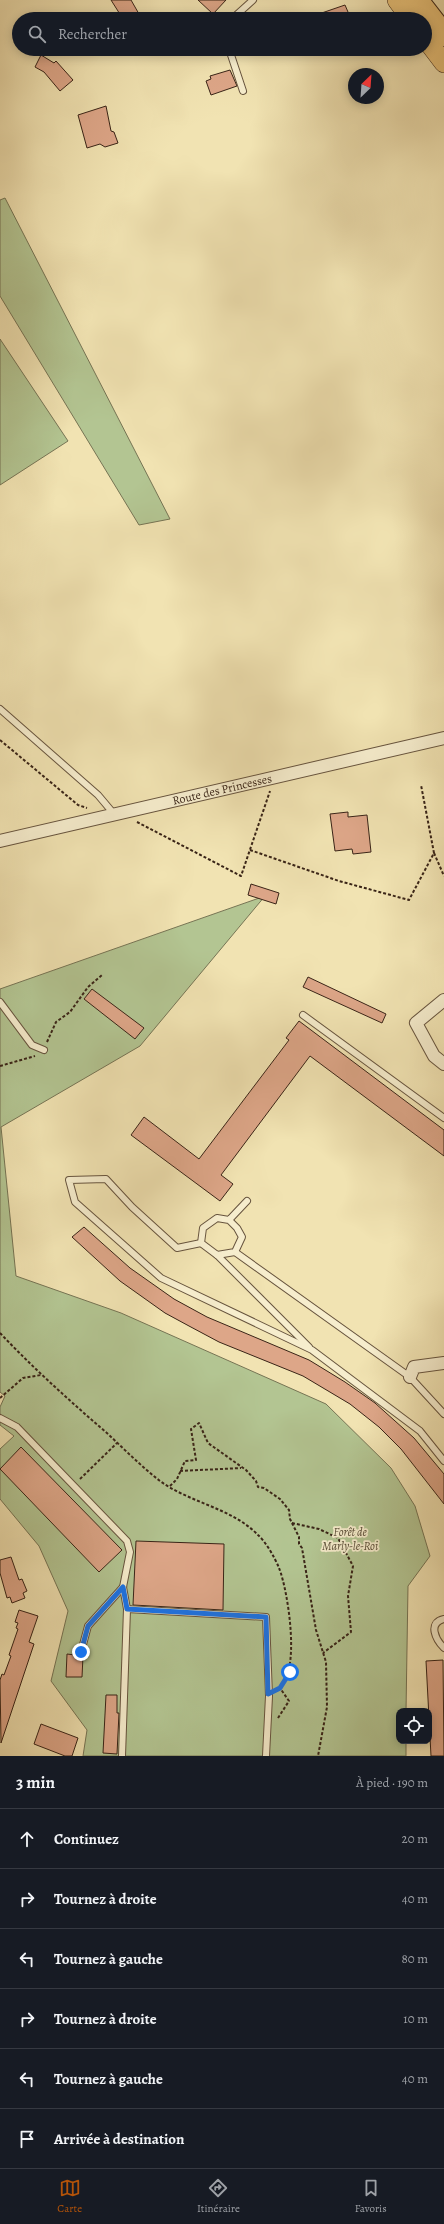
<!DOCTYPE html>
<html lang="fr">
<head>
<meta charset="utf-8">
<style>
	body { margin:0; font-family:Alegreya,serif; background:#20242c; color:#f1f3f6 }
	.controls { position:absolute; right:12px; bottom:12px; display:grid; overflow:hidden; border-radius:8px; box-shadow:0 2px 10px #0003 }
	.controls button { width:36px; height:36px; display:grid; place-items:center; padding:0; border:0; border-bottom:1px solid #363941; background:#171b24; color:#f1f3f6; font:20px sans-serif }
	.compass { position:absolute; left:348px; top:68px; width:36px; height:36px; border-radius:50%; background:#171b24; box-shadow:0 2px 10px #0003; rotate:25deg }
	.stop { position:absolute; width:12px; height:12px; margin:-9px; border:3px solid #1a73e8; border-radius:50%; background:#fff }
	.stop.end { background:#1a73e8; border-color:#fff; box-shadow:0 1px 4px #0008 }
	.list { margin:0; padding:0; list-style:none }
	h2 { display:flex; justify-content:space-between; align-items:center; height:52px; margin:0; padding:0 16px; font-size:17px }
	h2 small { font-size:13px; font-weight:400; color:#9ea1a6 }
	.list li { display:grid; grid-template-columns:26px 1fr auto; gap:12px; align-items:center; box-sizing:border-box; height:60px; padding:0 16px; border-top:1px solid #363941 }
	.list b { display:block; font-size:15px; white-space:nowrap }
	.list em { font-size:13px; font-style:normal; color:#9ea1a6 }
	.icon { flex:none; width:22px; height:22px; fill:none; stroke:currentColor; stroke-width:2; stroke-linecap:round; stroke-linejoin:round }
	.map { position:relative; flex:none; width:444px; height:1756px; overflow:hidden }
	.search { position:absolute; background:#171b24; box-shadow:0 2px 10px #0003; left:12px; right:12px; top:12px; height:44px; display:flex; align-items:center; gap:10px; box-sizing:border-box; padding:0 14px; border-radius:22px; color:#9ea1a6; font-size:15px }
	.sheet { height:412px; background:#171b24 }
	nav { display:flex; justify-content:space-around; align-items:center; box-sizing:border-box; height:56px; border-top:1px solid #363941; background:#171b24; font-size:11px; color:#9ea1a6 }
	nav a { display:grid; justify-items:center; gap:2px }
	nav .on { color:#b45309 }
	.map>svg:first-child { display:block }
	.green { fill:#b3c592; stroke:#767454 }
	.building { fill:#dda688; stroke:#392417 }
	.lines { fill:none; stroke-linecap:round; stroke-linejoin:round }
	.service-casing { stroke:#67543e; stroke-width:8 }
	.minor-casing { stroke:#67543e; stroke-width:14 }
	.primary-casing { stroke:#392417; stroke-width:20 }
	.motorway-casing { stroke:#392417; stroke-width:24 }
	.path { stroke:#392417; stroke-width:2; stroke-dasharray:3 2; stroke-linecap:butt }
	.service { stroke:#f6edcd; stroke-width:6 }
	.minor { stroke:#f6edcd; stroke-width:12 }
	.primary { stroke:#e8c279; stroke-width:19 }
	.motorway { stroke:#e8c279; stroke-width:22 }
	.route { stroke:#1a73e8; stroke-width:5 }
	.labels { text-anchor:middle; stroke-width:3.5; stroke-linejoin:round; paint-order:stroke }
	.street-label { font-size:12px; fill:#392417; stroke:#f6edcd }
	.park-label { font-size:12px; font-style:italic; fill:#584c36; stroke:#f6edcd }
</style>
</head>
<body>
<div class="map">
<svg width="444" height="1756" viewBox="0 0 444 1756">
	<rect width="100%" height="100%" fill="#f1e3b2"/>
	<filter id="stains"><feTurbulence type="fractalNoise" baseFrequency=".005" numOctaves="4"/><feColorMatrix values="0 0 0 0 .2 0 0 0 0 .09 0 0 0 0 .02 0 0 0 .5 -.17"/></filter>
	<radialGradient id="worn" r=".72"><stop offset=".6" stop-color="#630" stop-opacity="0"/><stop offset="1" stop-color="#630" stop-opacity=".3"/></radialGradient>
	<g class="green">
		<path d="M5,198L170,519L139,525L0,296V200Z"/>
		<path d="M0,339L68,441L0,485Z"/>
		<path d="M265,896L140,1046L1,1127L16,1276L121,1313L326,1404L391,1468L415,1506L430,1556L408,1586L406,1711H399V1741H406V1756H83L87,1730L51,1681L68,1611L39,1546L0,1499V1449L14,1436L0,1425V1407L5,1396L0,1392V989Z"/>
	</g>
	<g class="building">
		<path d="M111,0H131L139,14L131,19H123Z"/>
		<path d="M198,0H226L213,14Z"/>
		<path d="M345,5L351,19H310V17Z"/>
		<path d="M41,55L54,63L56,61L73,80L60,91L44,72L35,67Z"/>
		<path d="M230,70L237,86L211,95L206,81L211,79L210,76Z"/>
		<path d="M106,106L111,131L114,132L118,143L105,147L100,144L87,148L78,115Z"/>
		<path d="M348,812V817L367,815L371,852L353,854L352,849L335,851L330,814Z"/>
		<path d="M251,884L279,893L276,904L248,895Z"/>
		<path d="M308,977L386,1014L382,1023L303,987Z"/>
		<path d="M92,989L144,1028L135,1039L84,999Z"/>
		<path d="M299,1021L444,1130V1156L310,1056L221,1175L233,1184L220,1201L131,1135L144,1117L199,1159L289,1040L286,1038Z"/>
		<path d="M84,1227L130,1268L174,1299L207,1317L309,1360L345,1382L375,1403L414,1438L444,1474V1504L401,1449L379,1427L350,1404L303,1376L219,1342L189,1326L165,1313L120,1281L72,1237Z"/>
		<path d="M21,1447L122,1550L99,1572L0,1469Z"/>
		<path d="M136,1541L224,1544L223,1610L133,1605Z"/>
		<path d="M11,1557L19,1580L22,1579L27,1591L23,1593L25,1598L12,1603L10,1597L7,1598L0,1573V1560Z"/>
		<path d="M19,1610L38,1616L29,1642L34,1644L1,1743L0,1680L2,1674L4,1675L11,1656L9,1655L18,1629L16,1628L18,1623L15,1622Z"/>
		<path d="M67,1654L83,1656L82,1677H66Z"/>
		<path d="M443,1660L444,1756H431L426,1661Z"/>
		<path d="M106,1695H117V1713H119L117,1754L103,1753Z"/>
		<path d="M41,1724L78,1738L72,1756H65L34,1744Z"/>
	</g>
	<g class="lines">
		<g class="service-casing">
			<g id="service">
				<path d="M232,19L253,0"/>
				<path d="M229,49L243,91"/>
				<path d="M0,709L98,795L114,814"/>
				<path d="M0,1002L32,1045L44,1050"/>
				<path d="M303,1015L444,1118"/>
				<path d="M229,1220L237,1228L242,1237L235,1252L217,1255L201,1243L203,1228L217,1218L229,1220L247,1201"/>
				<path d="M201,1243L177,1248L132,1207L106,1179L69,1180L75,1202L161,1278L312,1350L420,1431L444,1461"/>
				<path d="M235,1252L410,1377L444,1414"/>
				<path d="M217,1255L309,1347"/>
				<path d="M0,1418L17,1427L127,1541L130,1552L123,1587L127,1609L122,1756"/>
				<path d="M127,1609L266,1617L269,1696L266,1756"/>
				<path d="M444,1619C427,1623 436,1640 444,1648"/>
				<path d="M81,1652L88,1626L123,1587"/>
			</g>
		</g>
		<g class="minor-casing">
			<g id="minor">
				<path id="s1" d="M0,841L444,738"/>
				<path d="M444,1000L416,1023L434,1056L444,1064"/>
				<path d="M410,1377L414,1367L444,1363"/>
			</g>
		</g>
		<g class="primary-casing">
			<g id="primary">
				<path d="M397,0L411,19"/>
				<path d="M425,38L444,63"/>
			</g>
		</g>
		<g class="motorway-casing">
			<path id="motorway" d="M417,0L444,35"/>
		</g>
		<g class="path">
			<path d="M0,740L78,805L87,808"/>
			<path d="M137,822L241,876L270,791"/>
			<path d="M250,850L339,881L409,900L434,853L421,785"/>
			<path d="M434,853L444,876"/>
			<path d="M47,1042L56,1022L70,1012L88,987L102,975"/>
			<path d="M0,1066L35,1056"/>
			<path d="M0,1333C34,1369 71,1402 108,1434C125,1450 142,1467 160,1481C190,1503 232,1508 258,1535C266,1542 275,1558 279,1568C288,1590 302,1677 277,1689"/>
			<path d="M0,1398L23,1378L41,1375"/>
			<path d="M180,1471L241,1468"/>
			<path d="M80,1479L117,1443"/>
			<path d="M170,1486L177,1479L185,1461L196,1460L191,1429L199,1423L208,1443L246,1470L256,1481L258,1487L264,1488L280,1499L289,1510L290,1519L299,1537V1544L302,1548L316,1630L326,1662L327,1707L318,1756"/>
			<path d="M292,1523L319,1529L338,1538L353,1566L348,1596L351,1632L323,1653"/>
			<path d="M278,1718L289,1701L280,1688"/>
		</g>
		<use href="#service" class="service"/>
		<use href="#minor" class="minor"/>
		<use href="#primary" class="primary"/>
		<use href="#motorway" class="motorway"/>
	</g>
	<g class="lines">
		<path class="route" d="M81,1652L88,1626L123,1587L127,1609L266,1617L268,1694L280,1688L290,1672"/>
	</g>
	<g class="labels">
		<g class="street-label">
			<text dy="4" stroke="none"><textPath href="#s1" startOffset="228">Route des Princesses</textPath></text>
		</g>
		<g class="park-label">
			<text x="350" y="1536">Forêt de<tspan x="350" dy="14">Marly-le-Roi</tspan></text>
		</g>
	</g>
	<rect width="100%" height="100%" filter="url(#stains)"/>
	<rect width="100%" height="100%" fill="url(#worn)"/>
</svg>
<div class="controls">
<button><svg class="icon" aria-label="locate" viewBox="0 0 24 24"><circle cx="12" cy="12" r="6"/><path d="M12 2v4M12 18v4M2 12h4M18 12h4"/></svg></button>
</div>
<svg class="compass" viewBox="-18 -18 36 36"><path d="M0-13l5 13h-10z" fill="#e53935"/><path d="M0 13l5-13h-10z" fill="#9ea1a6"/></svg>
<div class="stop" style="left:290px;top:1672px"></div>
<div class="stop end" style="left:81px;top:1652px"></div>
<div class="search"><svg class="icon" aria-label="search" viewBox="0 0 24 24"><circle cx="10" cy="10" r="6"/><path d="M15 15l6 6"/></svg>Rechercher</div>
</div>
<section class="sheet">
<h2>3 min<small>À pied · 190 m</small></h2>
<ul class="list">
<li><svg class="icon" aria-label="ahead" viewBox="0 0 24 24"><path d="M12 20V5M6 11l6-6 6 6"/></svg><div><b>Continuez</b></div><em>20 m</em></li>
<li><svg class="icon" aria-label="right" viewBox="0 0 24 24"><path d="M7 20v-9h11M14 6l5 5-5 5"/></svg><div><b>Tournez à droite</b></div><em>40 m</em></li>
<li><svg class="icon" aria-label="left" viewBox="0 0 24 24"><path d="M17 20v-9H6M10 6l-5 5 5 5"/></svg><div><b>Tournez à gauche</b></div><em>80 m</em></li>
<li><svg class="icon" aria-label="right" viewBox="0 0 24 24"><path d="M7 20v-9h11M14 6l5 5-5 5"/></svg><div><b>Tournez à droite</b></div><em>10 m</em></li>
<li><svg class="icon" aria-label="left" viewBox="0 0 24 24"><path d="M17 20v-9H6M10 6l-5 5 5 5"/></svg><div><b>Tournez à gauche</b></div><em>40 m</em></li>
<li><svg class="icon" aria-label="arrive" viewBox="0 0 24 24"><path d="M6 21V4h12l-3 4 3 4H6"/></svg><div><b>Arrivée à destination</b></div></li>
</ul>
</section>
<nav>
<a class="on"><svg class="icon" aria-label="map" viewBox="0 0 24 24"><path d="M3 6l6-2 6 2 6-2v14l-6 2-6-2-6 2zM9 4v14M15 6v14"/></svg>Carte</a>
<a><svg class="icon" aria-label="directions" viewBox="0 0 24 24"><path d="M12 3l9 9-9 9-9-9zM9 14v-3h6M13 9l2 2-2 2"/></svg>Itinéraire</a>
<a><svg class="icon" aria-label="saved" viewBox="0 0 24 24"><path d="M7 4h10v16l-5-4-5 4z"/></svg>Favoris</a>
</nav>
</body>
</html>
